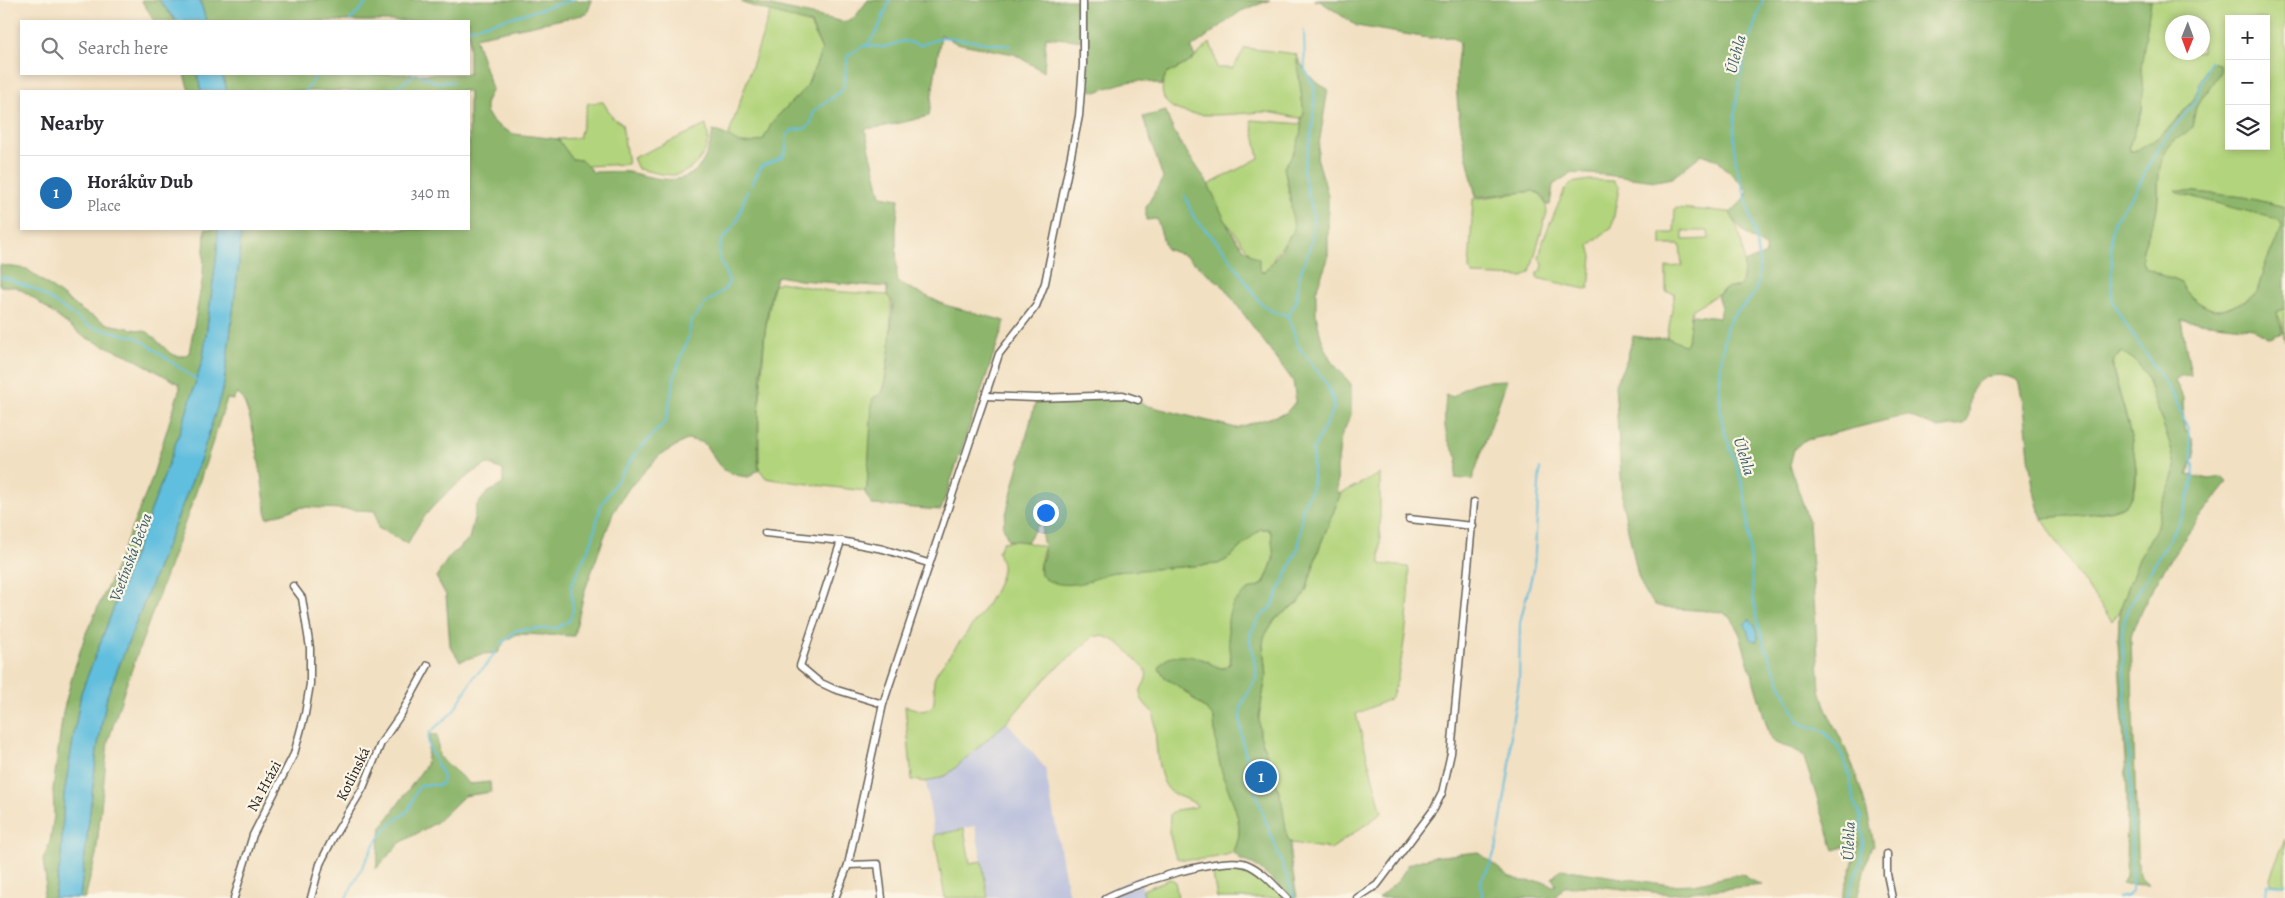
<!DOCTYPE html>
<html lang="en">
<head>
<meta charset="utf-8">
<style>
	body { margin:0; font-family:Alegreya,serif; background:#f2f2f3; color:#2b2b33 }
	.controls { position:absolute; right:15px; top:15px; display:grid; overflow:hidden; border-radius:0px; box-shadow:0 2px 8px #0003 }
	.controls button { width:45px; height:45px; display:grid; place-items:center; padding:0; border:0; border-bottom:1px solid #e1e1e2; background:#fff; color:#2b2b33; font:25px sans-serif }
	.compass { position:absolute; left:2165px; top:15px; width:45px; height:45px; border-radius:50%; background:#fff; box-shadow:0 2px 8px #0003; rotate:181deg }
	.you { position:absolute; left:1045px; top:512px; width:18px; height:18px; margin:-12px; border:4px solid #fff; border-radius:50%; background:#1a73e8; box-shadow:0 0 0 8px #1a73e833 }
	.badge { display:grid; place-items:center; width:32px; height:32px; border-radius:50%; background:#1f6fb2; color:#fff; font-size:16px; font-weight:700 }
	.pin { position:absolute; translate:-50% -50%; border:2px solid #fff; box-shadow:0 1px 5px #0006 }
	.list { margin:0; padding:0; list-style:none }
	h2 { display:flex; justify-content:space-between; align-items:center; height:65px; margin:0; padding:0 20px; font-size:21px }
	h2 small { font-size:16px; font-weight:400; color:#7c7c81 }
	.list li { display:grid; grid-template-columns:32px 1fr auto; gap:15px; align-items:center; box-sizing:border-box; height:75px; padding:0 20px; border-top:1px solid #e1e1e2 }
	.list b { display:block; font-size:19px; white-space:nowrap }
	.list p { margin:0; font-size:16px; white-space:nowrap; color:#7c7c81 }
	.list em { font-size:16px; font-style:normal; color:#7c7c81 }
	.icon { flex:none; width:28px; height:28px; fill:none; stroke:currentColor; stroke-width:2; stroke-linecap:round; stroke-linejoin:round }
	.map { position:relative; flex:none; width:2285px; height:898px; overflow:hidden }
	.search { position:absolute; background:#fff; box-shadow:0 2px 8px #0003; left:20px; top:20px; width:450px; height:55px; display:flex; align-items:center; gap:12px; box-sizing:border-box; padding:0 18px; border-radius:0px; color:#7c7c81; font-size:19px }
	.panel { position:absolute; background:#fff; box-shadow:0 2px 8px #0003; left:20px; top:90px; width:450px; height:140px; border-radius:0px }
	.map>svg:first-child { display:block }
	.industrial { fill:#bec3dd }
	.green { fill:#b2d47c; stroke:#67784c; fill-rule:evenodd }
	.forest { fill:#8db66c; stroke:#546944 }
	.water { fill:#60bede; stroke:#3e6d7d }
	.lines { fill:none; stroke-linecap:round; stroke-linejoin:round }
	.stream { stroke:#60bede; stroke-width:2 }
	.street-casing { stroke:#676156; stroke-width:9 }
	.street { stroke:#fff; stroke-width:6 }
	.labels { text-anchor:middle; stroke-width:4.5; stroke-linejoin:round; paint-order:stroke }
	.street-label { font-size:15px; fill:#1c1c1c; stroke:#fcf5e5 }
	.water-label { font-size:16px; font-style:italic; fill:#375d6a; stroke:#fcf5e5 }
</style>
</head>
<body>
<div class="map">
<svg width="2285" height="898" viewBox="0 0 2285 898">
	<rect width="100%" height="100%" fill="#fcf5e5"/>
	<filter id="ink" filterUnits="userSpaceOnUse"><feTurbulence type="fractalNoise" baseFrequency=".02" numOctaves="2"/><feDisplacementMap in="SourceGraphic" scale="10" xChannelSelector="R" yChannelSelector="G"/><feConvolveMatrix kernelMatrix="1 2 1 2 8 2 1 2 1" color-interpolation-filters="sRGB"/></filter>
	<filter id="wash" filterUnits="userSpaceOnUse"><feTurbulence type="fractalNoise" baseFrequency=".0096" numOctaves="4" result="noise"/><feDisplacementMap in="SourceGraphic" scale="20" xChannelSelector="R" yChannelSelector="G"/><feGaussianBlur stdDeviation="1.12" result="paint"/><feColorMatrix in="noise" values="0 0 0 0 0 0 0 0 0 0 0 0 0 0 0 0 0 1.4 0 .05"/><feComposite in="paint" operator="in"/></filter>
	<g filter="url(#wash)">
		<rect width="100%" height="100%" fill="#f2e0c2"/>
		<g class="industrial">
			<path d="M1007,722L1045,768L1068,892L1071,898H989L975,826L934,835L926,782L947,774Z"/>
			<path d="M1140,876L1144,898H1097L1111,889Z"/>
		</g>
		<g class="green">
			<path d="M2151,0H2285V207L2244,197L2176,190L2178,193L2277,219L2281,223L2282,228L2264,267L2257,293C2252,297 2227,310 2222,310C2208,312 2186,296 2181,283L2146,268L2142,261C2141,247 2150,231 2155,217C2163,190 2151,164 2173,140C2178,135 2186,132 2192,127L2196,107L2201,98L2208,92L2214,62C2202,66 2202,84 2196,94C2187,110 2149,153 2130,151C2127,138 2140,124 2142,111C2144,96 2140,83 2141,69C2142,46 2148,23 2151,0ZM2229,19H2266V146H2229ZM2172,22H2202V52H2172Z"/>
			<path d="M771,10L810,24L822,50L807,86L773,121L763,140C750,144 740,146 728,137Z"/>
			<path d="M1210,43L1214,53L1217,68H1233L1245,48L1296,54L1304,114L1301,118C1288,117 1275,112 1263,112C1234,113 1143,129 1166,74L1188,63Z"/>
			<path d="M603,102L613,118L622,124L628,164L587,166L581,160L572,159L558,139L579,138L588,103Z"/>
			<path d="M1251,120L1302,124C1303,138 1292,157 1284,167L1294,218V231L1275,255L1271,265L1263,272L1259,270L1258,264L1222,216L1208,185L1259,158Z"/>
			<path d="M706,125C707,130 709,136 708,141C705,157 690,174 673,175C662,175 649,171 638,169L633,158Z"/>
			<path d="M1589,180L1614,181L1619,188L1612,227L1589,245L1592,257L1589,288L1585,289L1537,278V273L1542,270L1543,263L1539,258L1544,238L1565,189L1571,183Z"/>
			<path d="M1533,191C1542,193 1546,202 1547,212L1530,272L1523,277L1473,275L1469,269L1473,199Z"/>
			<path d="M1675,208L1730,212C1742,235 1747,258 1742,284L1739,287H1729L1692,310L1688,342L1684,345L1667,338L1675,293L1666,292V267L1682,266L1680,245H1661V233H1674ZM1683,231H1708L1709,239L1683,240Z"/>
			<path d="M780,282L829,291L887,295L891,299L890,346L883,391L873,398L867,488L864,491L777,480L766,478L759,469V413L765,333L773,286Z"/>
			<path d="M2285,308V341C2282,335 2284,330 2282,324C2281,319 2278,318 2277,312Z"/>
			<path d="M2122,352L2136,361L2145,373L2170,444L2175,466L2174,476L2160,509L2157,527L2139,558L2119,612L2112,621L2074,569L2042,518C2061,516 2106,515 2122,507C2127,504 2132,498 2134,493C2144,469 2120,395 2113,369L2114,360Z"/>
			<path d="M1380,474V564L1408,567C1414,582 1400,689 1390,699L1356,714L1382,813L1331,849L1291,843L1287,837L1279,791L1260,735L1259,716L1266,677L1263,645L1264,637L1275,619L1300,601L1306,591L1318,551L1341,493Z"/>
			<path d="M1260,529H1268C1281,546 1271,568 1263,584L1247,591L1233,605L1230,664L1224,668C1214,668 1210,661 1202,659C1191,657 1168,658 1160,665C1174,685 1193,698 1211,714L1214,718C1215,736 1217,758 1223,775C1231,800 1248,827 1233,852C1225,858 1186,862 1177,858L1175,855L1169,832L1170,814L1176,810L1196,807L1197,805C1188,798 1177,798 1169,790C1155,775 1156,732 1154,713C1126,689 1150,689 1146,670C1131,656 1118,634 1094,636L1048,676L1007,722L947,775L926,782L912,780L905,706L924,711L933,706C937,692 930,685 937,672C954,647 999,598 1002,570C1003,564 1000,558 998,552L1003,542L1019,540L1044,547L1039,569L1045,579L1090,581L1102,574L1115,572L1218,564L1228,559Z"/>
			<path d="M964,829L970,863L982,861L988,898H945L934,835Z"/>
			<path d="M2285,839V885L2271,883L2270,878Z"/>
			<path d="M1240,866L1255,873L1284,898H1217L1213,875L1214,869Z"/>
			<path d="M1170,879L1175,881L1178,898H1144L1143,890L1145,889Z"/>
		</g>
		<g class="forest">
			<path d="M141,0H159L176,21H155Z"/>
			<path d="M200,0H592L587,14L475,37L492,89L486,101V111L492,121L500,127L514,134L558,139L572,159L581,160L593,172C604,172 616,171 628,172C639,174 650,178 662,179C697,183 707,161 713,131C738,135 731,150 763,140L773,121L807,86L822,50L811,24L742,3L743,0L845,22L855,17L868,0H1270L1241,11L1191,48L1195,57L1188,63L1166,74L1161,86C1138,75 1119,84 1096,92L1091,90C1086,73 1091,58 1086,41L1046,37L1044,72L1014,54L956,43L941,34L929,116C908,121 887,127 865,129L881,196L899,199L896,228L897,282L945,305L1005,321L941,510L872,505L864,491L867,488L872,402L873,398L881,395L885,387L890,346L893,303L887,295V287L799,280L778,276C763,293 755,441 759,469L749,477C719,474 721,467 704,443L688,439L660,455L629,488L613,513L585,590L574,636L516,634L504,642L498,653L483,654L460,661L450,646L446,595L436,577L449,557L469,539L477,505L487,493L503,484V470L487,464C456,482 422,511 408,544L378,528L375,511L303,507L267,518C264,496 253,403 238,394L235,396L233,400L227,399L195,495L125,688L108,742L96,855L85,898H80L97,750L107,696L201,458L224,385L240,254L241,229H469V91H227L222,74H469V21H206Z"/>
			<path d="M1314,0H2151L2141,69L2143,92L2142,110L2129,146L2130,151H2133C2154,147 2186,112 2196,94C2202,83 2202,71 2211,62L2219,64L2220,72L2196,107L2192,127C2183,138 2173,137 2165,153C2154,174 2161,195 2155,217C2150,231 2141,247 2142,261L2146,268L2181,283C2186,296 2208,312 2222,310C2227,310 2252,297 2257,293L2264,267L2282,228L2281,223L2277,219L2178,193L2176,190L2244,197L2285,207V308L2277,312C2278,321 2282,325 2282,333L2270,338L2252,328L2181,320L2191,375L2180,376L2175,381L2183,397L2184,429L2193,440L2195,456L2187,475L2209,479L2223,477L2228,482C2196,521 2145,589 2131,637L2137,852L2139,876L2148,885L2122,884L2126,876L2127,794L2118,643L2119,612L2139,558L2157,527L2160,509L2174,476L2175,466L2170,444L2145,373L2136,361L2122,352C2119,354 2115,356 2114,360C2110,370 2117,383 2119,393C2126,417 2152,494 2121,507C2102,515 2063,516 2042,518C2025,477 2031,425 2018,381C2002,372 1977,372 1971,394C1969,403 1970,413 1967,422L1964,424L1938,428L1907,415L1803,441L1794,449L1790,465L1809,522L1820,689C1825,712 1837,729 1846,750C1859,779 1869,814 1874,846L1871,847L1857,898H1842L1859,843L1834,850L1804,758C1795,745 1782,749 1771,740L1740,635L1732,619L1722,612L1666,608L1655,605L1645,593L1638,576L1623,506L1615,385L1627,359L1633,336L1655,339L1668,338L1684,345L1688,342L1691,316L1694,315L1719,318L1721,307L1717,295L1729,287H1739L1743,280L1744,263L1766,254L1765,247C1749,237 1739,230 1730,213L1746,197L1747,190L1717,160L1702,154L1672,178L1656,181L1606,175L1571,173L1553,185L1550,205H1547L1541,195L1533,191L1476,197C1465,148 1449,93 1460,43L1452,37L1428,38L1357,26L1320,1Z"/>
			<path d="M1296,54C1304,70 1311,81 1328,89L1317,157L1328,195V259L1316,291V315L1321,337L1331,361L1351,384V415L1341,437L1337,469L1338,493H1341L1318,551L1306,591L1300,601L1275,619L1264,637L1263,645L1266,677L1259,716L1260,735L1282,802L1287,837L1291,843L1290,855L1297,898H1293L1255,865L1241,860L1233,852C1248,827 1231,800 1223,775C1217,758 1215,736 1214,718L1211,714L1184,690L1164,677L1159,669C1163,652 1189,655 1202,659C1210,662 1214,668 1224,668L1230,664L1231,659C1229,630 1219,608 1249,590C1253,587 1259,587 1264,584L1274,558L1271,532L1268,529H1260L1228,559L1218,564L1115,572C1105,573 1098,578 1089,581C1075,586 1051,587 1041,575L1040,563C1050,551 1038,537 1043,523L1037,526L1027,542L1008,540L1003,526L1036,400L1050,402L1123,397L1149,406L1236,428L1286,413L1296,401L1293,381L1223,286L1186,256L1166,249L1157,219L1146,220V207L1163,178L1143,117L1166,111C1173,138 1194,160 1208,184C1221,208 1232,247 1259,259V270L1263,272C1269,269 1289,238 1294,230L1289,190L1284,167C1295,153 1303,135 1301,118L1304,114Z"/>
			<path d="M184,74H197L201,91H189Z"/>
			<path d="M205,229H218L217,252L203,358L186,414L163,479L81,693L64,795L61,859L54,898H42L46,882L43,860L50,842L54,816L53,789L63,712L73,673L86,633L109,583L150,484L180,388L179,384L129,356L84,337L28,294L16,287L0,286V265L27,269L84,312L108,324L148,332L170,353L177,356H184L189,353L203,276Z"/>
			<path d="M1507,380L1472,480L1455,478L1458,458C1442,435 1444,422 1446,395L1454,397C1468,380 1487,381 1507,380Z"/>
			<path d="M430,734L437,735L439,757L470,784L490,782L491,792L464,796L437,822L400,843L376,869L381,828L426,765Z"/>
			<path d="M1478,852L1508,876L1522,881L1546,882L1552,887L1556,885L1552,878L1561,869L1670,885L1694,884L1739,874L1745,875L1750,880L1763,885L1671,894L1595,886L1564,887L1554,898H1378L1397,882L1409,864L1431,857Z"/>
		</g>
		<g class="water">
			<path d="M159,0H200L206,21H176Z"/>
			<path d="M197,74H222L227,91H201Z"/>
			<path d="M218,229H241L240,254L224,385L201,458L107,696L97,750L80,898H54L61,859L64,795L81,693L163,479L186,414L203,358L217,252Z"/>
			<path d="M1749,619C1756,623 1760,635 1757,642L1750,639L1745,624Z"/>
		</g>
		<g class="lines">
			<g class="stream">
				<path d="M1763,0C1744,51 1729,107 1736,163C1737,171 1740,180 1743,188C1750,216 1760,245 1759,274C1758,307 1729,306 1725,334C1721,361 1717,393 1722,421C1727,445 1740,468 1744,493C1751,529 1749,566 1754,602C1760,644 1781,685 1799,723L1824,731L1839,749L1848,770L1854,800L1861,818L1863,841L1861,861L1847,898"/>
				<path d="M350,21L369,0"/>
				<path d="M469,29L573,0"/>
				<path d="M866,46L885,47L903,41L921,45L943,37L1010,46"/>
				<path d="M418,74L436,82H454"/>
				<path d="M306,91L317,74"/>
				<path d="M386,91L399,86L415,74"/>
				<path d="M751,185L762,166L783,157L786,150L787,135L792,130L807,128L811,123L814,111L840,92L844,86L848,55L869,43L878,29L890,0"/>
				<path d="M1185,196L1193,216L1224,250L1259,301L1269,310L1288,316L1298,346L1326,383L1332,396L1334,408L1313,450V484L1302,510L1299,546L1272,606L1259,619L1251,632L1250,642L1256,668V678L1241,706L1240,718L1242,742L1259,803L1295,898"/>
				<path d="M0,277L6,278L36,290L89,326L138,338L197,380"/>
				<path d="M1288,316L1296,302L1300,274L1311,244L1313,228V214L1303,171L1312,131L1315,96L1314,85L1305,70L1304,31"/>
				<path d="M500,645L516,630L557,628L570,620L573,610L571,586L592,541L601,505L634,455L666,421L675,374L689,335L691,322L705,304L726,288L729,281L720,259L719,251L721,242L737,221L747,191"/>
				<path d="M346,898L374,845L387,827L409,810L417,789L422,785H440L443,781C442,763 424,753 429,733L453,712L475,675L485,667L496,651"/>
				<path d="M1482,898L1481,880L1490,865L1497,845L1510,764L1511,730L1519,681L1520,622L1534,567L1540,469"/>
				<path d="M2118,898L2127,896L2132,890L2131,793L2122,634L2124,622L2129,608L2182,517L2191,489L2194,466L2188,429L2174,396L2123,320L2112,299L2111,233L2115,219L2134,194L2158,148L2194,103L2210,60"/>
				<path d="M2264,898L2268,884L2285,885"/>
			</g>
		</g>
	</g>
	<g filter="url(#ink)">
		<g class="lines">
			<g class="street-casing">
				<g id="street">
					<path d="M985,396L1036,398L1123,395L1138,400"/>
					<path d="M1409,519L1473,526"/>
					<path d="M765,533L841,541L883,549L928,563"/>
					<path d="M841,541L800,666L819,682L834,689L883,704"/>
					<path d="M1887,854V874L1892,898"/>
					<path d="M848,865L878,864L882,898"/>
					<path d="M234,898L253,835L294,754L305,714L310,684V648L302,598L293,586"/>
					<path d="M311,898L320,864L333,838L363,788L381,743L401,714L428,665"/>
					<path d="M835,898L848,865L883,704L999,354L1036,306L1045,283L1079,116L1083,65V0"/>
					<path d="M1106,898C1130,885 1221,855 1246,864C1262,870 1275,886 1287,898"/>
					<path d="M1357,898L1377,885L1434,809L1442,793L1451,753L1474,502"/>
				</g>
			</g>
			<use href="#street" class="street"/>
		</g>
	</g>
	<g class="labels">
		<g class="street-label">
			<text transform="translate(353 774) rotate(-64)" y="5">Kotlinská</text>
			<text transform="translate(264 786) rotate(-62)" y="5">Na Hrázi</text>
		</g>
		<g class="water-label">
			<text transform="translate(1735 54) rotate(-75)" y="6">Úlehla</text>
			<text transform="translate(1745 456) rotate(73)" y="6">Úlehla</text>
			<text transform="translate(130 557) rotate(-69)" y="6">Vsetínská Bečva</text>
			<text transform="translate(1848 841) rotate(-88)" y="6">Úlehla</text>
		</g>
	</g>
</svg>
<div class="controls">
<button>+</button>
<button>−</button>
<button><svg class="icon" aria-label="layers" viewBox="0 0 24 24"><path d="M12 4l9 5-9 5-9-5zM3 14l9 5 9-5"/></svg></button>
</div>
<svg class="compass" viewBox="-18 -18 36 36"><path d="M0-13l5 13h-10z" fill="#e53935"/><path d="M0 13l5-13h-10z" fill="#7c7c81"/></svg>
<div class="you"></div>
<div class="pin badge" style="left:1261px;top:777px">1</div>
<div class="search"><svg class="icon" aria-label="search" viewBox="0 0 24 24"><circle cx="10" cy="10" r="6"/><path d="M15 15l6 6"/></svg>Search here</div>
<section class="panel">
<h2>Nearby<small></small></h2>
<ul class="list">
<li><span class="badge">1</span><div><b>Horákův Dub</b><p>Place</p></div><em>340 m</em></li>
</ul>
</section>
</div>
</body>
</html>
